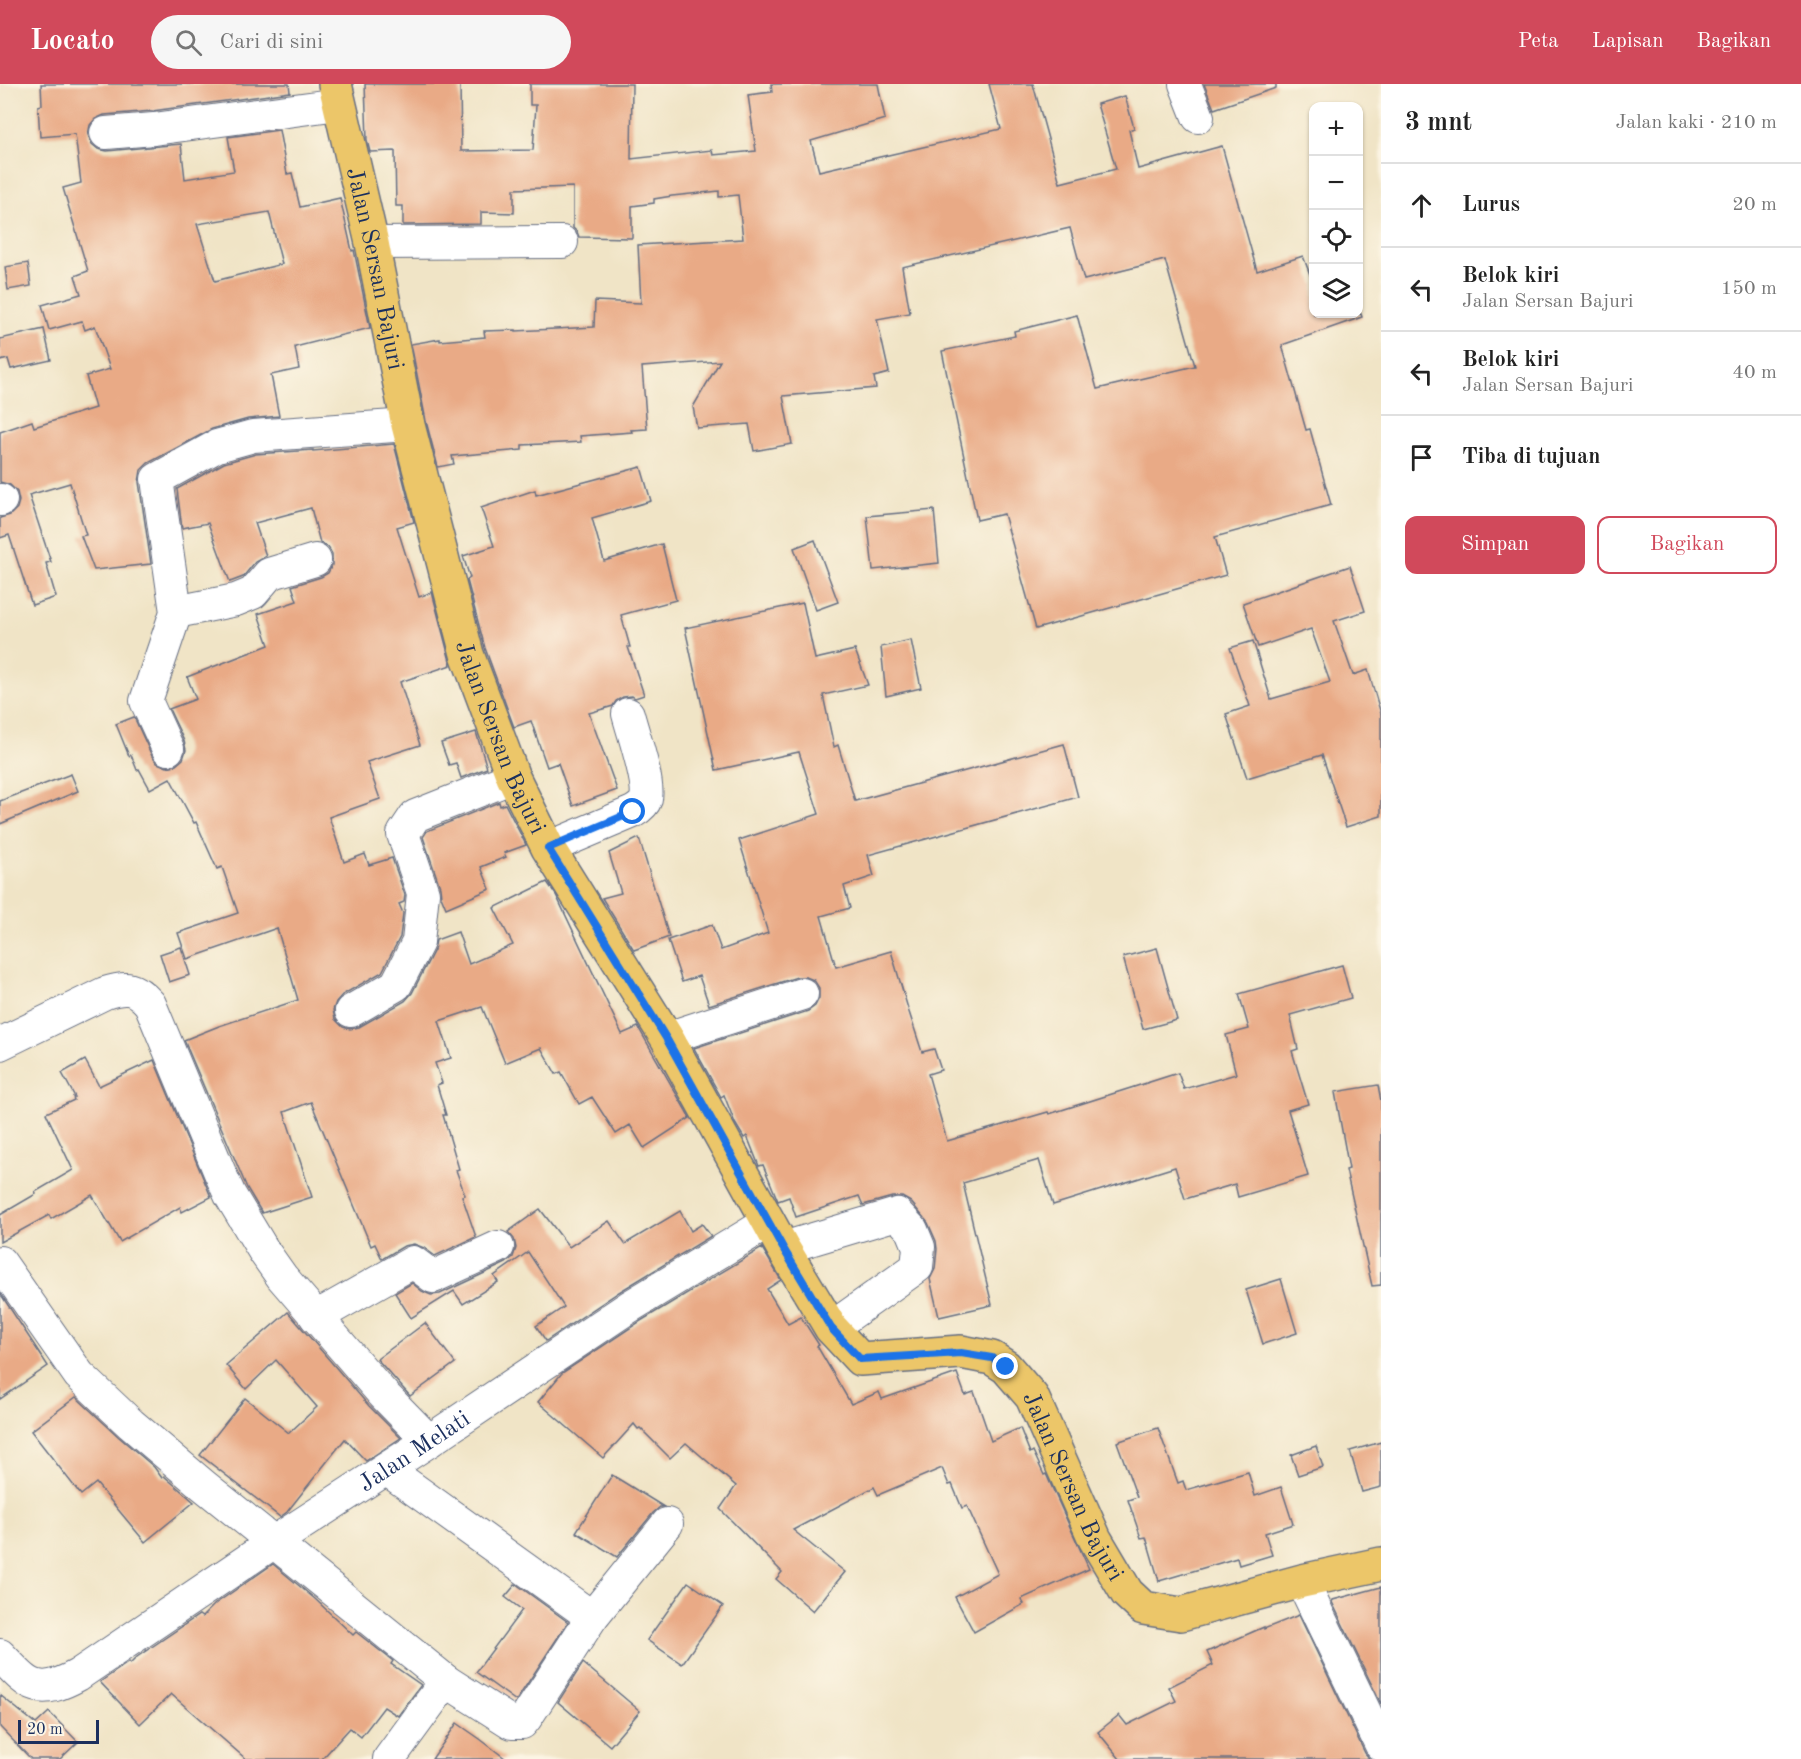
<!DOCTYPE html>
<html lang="id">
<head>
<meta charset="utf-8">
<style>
	body { margin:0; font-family:"Old Standard TT",serif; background:#f6f6f6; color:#222 }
	.controls { position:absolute; right:18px; top:18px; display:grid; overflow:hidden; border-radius:12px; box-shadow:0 2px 4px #0004 }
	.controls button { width:54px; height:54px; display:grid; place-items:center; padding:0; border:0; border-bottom:2px solid #e0e0e0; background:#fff; color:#222; font:30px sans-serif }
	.scale { position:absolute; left:18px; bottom:15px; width:81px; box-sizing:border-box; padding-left:6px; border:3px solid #1b2f5e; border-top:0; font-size:16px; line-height:21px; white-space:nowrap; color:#1b2f5e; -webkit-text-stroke:4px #fcf5e5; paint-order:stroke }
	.stop { position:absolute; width:18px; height:18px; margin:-14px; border:4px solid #1a73e8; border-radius:50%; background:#fff }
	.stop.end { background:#1a73e8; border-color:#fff; box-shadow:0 2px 6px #0008 }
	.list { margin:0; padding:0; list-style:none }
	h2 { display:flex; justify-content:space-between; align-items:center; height:78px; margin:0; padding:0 24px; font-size:26px }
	h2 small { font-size:20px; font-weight:400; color:#767676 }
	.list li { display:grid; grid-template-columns:39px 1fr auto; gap:18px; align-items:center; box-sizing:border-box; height:84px; padding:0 24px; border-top:2px solid #e0e0e0 }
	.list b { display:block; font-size:22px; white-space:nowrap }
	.list p { margin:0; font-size:20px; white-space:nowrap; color:#767676 }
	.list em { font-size:20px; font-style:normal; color:#767676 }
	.actions { display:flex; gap:12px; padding:18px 24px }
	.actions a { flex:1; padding:14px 0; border:2px solid #d1495b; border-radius:12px; text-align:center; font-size:21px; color:#d1495b }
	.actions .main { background:#d1495b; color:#fff }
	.icon { flex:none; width:33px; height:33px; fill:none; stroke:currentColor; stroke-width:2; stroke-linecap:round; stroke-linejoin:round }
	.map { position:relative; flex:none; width:1381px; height:1675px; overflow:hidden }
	header { display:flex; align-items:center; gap:36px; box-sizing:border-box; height:84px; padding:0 30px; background:#d1495b; color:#fff }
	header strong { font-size:28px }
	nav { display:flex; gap:33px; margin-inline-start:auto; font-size:21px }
	.search { width:420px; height:54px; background:#f6f6f6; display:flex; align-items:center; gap:15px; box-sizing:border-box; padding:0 21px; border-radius:33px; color:#767676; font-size:22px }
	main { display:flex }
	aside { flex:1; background:#fff }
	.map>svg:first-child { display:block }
	.building { fill:#e9aa86; fill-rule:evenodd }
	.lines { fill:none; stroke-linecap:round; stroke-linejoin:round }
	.minor-casing { stroke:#666e82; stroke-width:34 }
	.major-casing { stroke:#666e82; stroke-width:36 }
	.minor { stroke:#fff; stroke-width:32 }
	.major { stroke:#ecc669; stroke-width:33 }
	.route { stroke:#1a73e8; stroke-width:8 }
	.labels { text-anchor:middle; stroke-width:4.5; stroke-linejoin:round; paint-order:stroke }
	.street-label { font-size:24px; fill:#1b2f5e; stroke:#fcf5e5 }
</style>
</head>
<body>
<header>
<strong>Locato</strong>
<div class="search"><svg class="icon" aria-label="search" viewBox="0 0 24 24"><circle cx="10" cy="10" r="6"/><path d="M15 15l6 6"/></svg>Cari di sini</div>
<nav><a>Peta</a><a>Lapisan</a><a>Bagikan</a></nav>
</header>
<main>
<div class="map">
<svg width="1381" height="1675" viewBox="0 0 1381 1675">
	<rect width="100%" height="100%" fill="#fcf5e5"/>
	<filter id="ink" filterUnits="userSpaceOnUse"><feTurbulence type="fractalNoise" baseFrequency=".0167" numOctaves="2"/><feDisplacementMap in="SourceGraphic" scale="12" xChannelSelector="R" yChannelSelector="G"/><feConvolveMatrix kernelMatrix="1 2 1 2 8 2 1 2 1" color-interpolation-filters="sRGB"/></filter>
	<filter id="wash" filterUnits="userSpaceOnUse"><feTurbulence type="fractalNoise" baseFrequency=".008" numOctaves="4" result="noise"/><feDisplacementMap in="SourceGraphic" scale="24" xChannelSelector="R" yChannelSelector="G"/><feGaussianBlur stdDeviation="1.35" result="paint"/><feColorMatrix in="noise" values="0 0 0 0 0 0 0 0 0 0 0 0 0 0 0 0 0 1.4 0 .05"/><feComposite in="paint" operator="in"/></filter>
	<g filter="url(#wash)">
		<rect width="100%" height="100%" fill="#f0e4c6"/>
		<g id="blocks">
			<g class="building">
				<path d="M41,0H289L290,8L152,27L104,31L95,35L90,41L88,51L92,60L98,65L107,67L181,60L185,95L234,87L228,53L279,46L287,90L292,89L300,123L340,114L352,167L354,166L370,244L295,263L299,285L271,291L279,332L248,335L212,345L148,379L141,386L139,398L151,480L94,486L81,452L86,451L70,399L29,411L51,478L46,479L56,513L32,521L9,451L0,454V434L10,431L17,424L19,417L17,408L10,401L0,398V348L32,337L34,343L95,324L86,292L110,285L95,242L85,246L82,237L49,246L42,221L81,210L75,192L88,187L63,104L81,99L75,50L40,53L38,22L42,21ZM269,128L282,180L215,197L197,140Z"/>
				<path d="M365,0H460L461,67L533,66L536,21H530V0H632L631,75L712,66L713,71L756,67L748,11L772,8L771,0H878L885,35L811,57L819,87L1001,45L989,0H1033L1060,99L1116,85L1097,20L1125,12L1134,44L1129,46L1138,85L1222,62L1257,187L1303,172L1314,201V230H1361L1362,233L1282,261L1306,346L1310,345L1331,421L1215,453L1226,491L1036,545L1004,430L977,436L942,267L1015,252L1014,247L1077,231L1097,305L1195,282L1165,176L1084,196L1070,144L902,183L910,229L877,235L889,289L874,293L876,304L783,312L792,360L754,367L749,340L697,344L693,323L720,277L642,283L647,345L631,346L632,348L580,352L581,358L522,361V366L452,372L454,380L438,383L426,337L411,260L440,255V257L485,253L484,247L516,246V247L594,243L595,217L641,219L638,161L743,155L738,111L719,113V107L672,112L654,115V119L632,122V154L579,153L577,148L573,144V103L514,105V129L481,128V140L403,141V122H396L395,67L370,68L367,56Z"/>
				<path d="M1204,0H1276V4L1214,25Z"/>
				<path d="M28,179L31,202L8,206L5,183Z"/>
				<path d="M44,245L51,276L11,285L8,275L0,277V255Z"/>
				<path d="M394,360L414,438L397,443L419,513L432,508L451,581L400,598L420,661L367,678L380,715L329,733L344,778L365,770L369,781L392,774L405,811L404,818L399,820L403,829L400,853L382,888L342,911L336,918L333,926L335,935L343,943L350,945L359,943L405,917L412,909L434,866L436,856L458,848L469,880L513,861L494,824L547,798L556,811L622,950L638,943L690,1034L644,1064L630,1041L616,1050L592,1013L579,1020L561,988L556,990L541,964L505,979L482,923L439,937L451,974L435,979L442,999L437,1001L446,1031H443L459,1085L456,1086L465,1111L462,1112L476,1153L435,1172L424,1164L414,1160L404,1162L382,1175L375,1160L371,1162L311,1018L284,1028L312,1113L262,1129L247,1104L184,956L219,942L298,916L277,844L187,875L178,849L238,829L222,783L217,785L196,738L194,739L170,694L150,705L139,685L137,686L131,671L129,672L116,640L134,633L152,672L157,679L167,683L176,681L183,675L186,666L184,657L169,625L196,615L187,593L269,561L258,530L297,517L292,502L321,493L328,489L332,481V470L328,463L320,459L311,424L255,439L266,472L255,478L243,493L230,498L208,439L182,444L177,405L224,379L256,370L313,366V367Z"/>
				<path d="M641,383L651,417L592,434L604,477L662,460L676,516L621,531L630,563H628L644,611L635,614L632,612L623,613L616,617L613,622L589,629L617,706L573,722L558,679L547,683L531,637L514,643L485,564L467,496L470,494L463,472L494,462L481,424L535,406L536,411Z"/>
				<path d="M934,426L939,479L873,486L867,432Z"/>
				<path d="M815,456L838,518L816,526L794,464Z"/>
				<path d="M1350,482L1365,527L1334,537L1353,591L1368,586L1381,630V732L1346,743L1322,671L1247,694L1226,630L1250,622L1230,564L1253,557L1271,615L1330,598L1311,545L1258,563L1243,519Z"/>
				<path d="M803,519L815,575L855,566L868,601L823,611L834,663L838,661L855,717L1064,660L1078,713L868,771L874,792L844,802L850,824L821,832L836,883L891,867L909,928L922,968L934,965L941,986L928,990L947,1057L1048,1028L1049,1030L1178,989L1184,1005L1236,990L1226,951L1249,945L1239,910L1342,881L1351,914L1290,931L1298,965L1292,967L1308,1020L1288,1026L1308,1092L1238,1113L1235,1100L1185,1115L1175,1083L1053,1121L1039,1076L963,1099L992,1221L939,1233L930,1195L935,1185L937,1165L936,1157L928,1139L911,1118L902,1113H892L863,1121L859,1112L796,1133L789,1113L778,1117L763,1081L759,1082L747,1052L744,1054L735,1039L724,1011L721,1013L694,964L808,927L815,922L819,914V904L814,896L806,893H797L709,921L699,892L682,898L668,856L712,841L721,866L768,849L739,756L819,730L799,668L716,686L685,544Z"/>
				<path d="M911,556L921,604L886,612L881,563Z"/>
				<path d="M476,648L487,684L461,694L456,679L449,681L441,659Z"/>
				<path d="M71,690L78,707L0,740V717Z"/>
				<path d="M499,718L500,722L505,720L526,761L504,769L506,773L481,783L490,805L446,824L441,812L440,803L423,753L427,747Z"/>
				<path d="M639,754L669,853L634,866L602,814L621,809L609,769Z"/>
				<path d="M181,863L190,891L169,898L160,870Z"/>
				<path d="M1157,864L1177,936L1143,945L1123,873Z"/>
				<path d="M85,976L99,1002L154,976L211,1113L182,1128L180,1123L120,1158L92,1111L51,1135L49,1131L0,1158V1131L36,1110L35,1108L73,1086L46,1029L74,1016L73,1013H75L62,989Z"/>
				<path d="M1378,1001L1381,1017V1201L1372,1202L1346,1086L1349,1085L1335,1008Z"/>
				<path d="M540,1125L569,1163L609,1137L625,1160L680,1127L691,1147L702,1140L711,1152L619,1208L546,1257L536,1242L564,1223L528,1168L494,1192L498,1198L463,1220L454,1207L411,1234L395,1209L412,1199L422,1207L431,1211L440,1210L506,1179L513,1173L516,1164L514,1155L508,1148Z"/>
				<path d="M762,1164L781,1196L767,1205L788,1240L801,1233L819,1261L817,1262L851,1320L879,1308L882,1315L957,1289L965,1311L974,1308L991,1357L1020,1344L1030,1369L1033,1367L1044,1391L1046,1390L1089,1485L1021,1515L1024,1520L974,1548L955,1513L998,1490L967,1422L962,1424L952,1400L949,1401L942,1384L878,1411L874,1403L793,1446L845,1488L813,1527L776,1495L782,1488L720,1425L736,1402L686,1359L670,1374L640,1344L638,1345L634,1340L603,1374L538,1318L562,1289L639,1238Z"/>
				<path d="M1281,1195L1297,1249L1263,1260L1246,1206Z"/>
				<path d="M0,1209L48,1282L0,1315Z"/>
				<path d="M288,1228L369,1322L401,1354L366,1377L345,1355L287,1428L280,1433L200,1371L245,1314L289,1349L317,1323L276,1276L246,1305L226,1281Z"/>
				<path d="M425,1239L455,1279L410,1312L377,1275Z"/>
				<path d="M76,1313L119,1353L154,1383L162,1394L164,1392L194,1418L145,1458L96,1399L81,1411L31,1347Z"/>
				<path d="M1158,1344L1178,1399L1183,1397L1186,1406L1248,1388L1255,1412L1281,1403L1293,1440L1265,1449L1272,1471L1239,1481L1237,1474L1159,1497L1146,1453L1141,1454L1128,1416L1137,1413L1117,1358Z"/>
				<path d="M1381,1358V1403L1362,1408L1350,1367Z"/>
				<path d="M1316,1362L1323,1383L1298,1391L1291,1371Z"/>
				<path d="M612,1391L664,1423H660L653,1429L617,1473L576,1448Z"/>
				<path d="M273,1480L315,1515L353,1551L356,1548L393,1577L391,1580L421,1601L398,1632L384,1623L361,1653L350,1644L322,1675H246L171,1610L140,1640L100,1598L129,1578L130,1580L137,1573L199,1531L202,1533L215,1520Z"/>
				<path d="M688,1498L723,1522L682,1580L647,1556Z"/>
				<path d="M516,1500L568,1538L516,1617L476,1588L522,1526L505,1513Z"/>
				<path d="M1381,1503V1620L1332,1518L1333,1516Z"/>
				<path d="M1299,1531L1365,1669L1369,1674L1365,1675H1120L1098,1648L1119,1631L1127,1641L1176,1617L1169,1603L1213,1581L1207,1568L1264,1543V1545Z"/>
				<path d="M583,1579L640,1627L610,1662L558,1618Z"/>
				<path d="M0,1611L36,1640L49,1628L78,1658L60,1675H31L0,1643Z"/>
				<path d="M457,1639L480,1655L506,1675H432Z"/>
			</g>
		</g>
	</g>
	<g filter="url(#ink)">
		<use href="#blocks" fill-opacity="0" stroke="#666e82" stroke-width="1.5"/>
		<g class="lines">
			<g class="minor-casing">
				<g id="minor">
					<path d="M1185,0L1198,33"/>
					<path d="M106,49L154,45L339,20"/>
					<path d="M372,159L562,158"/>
					<path d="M0,416H1"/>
					<path d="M176,528L236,516L253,509L269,490L315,476"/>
					<path d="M168,665L146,617L176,528L157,395L217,362L253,352L408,341"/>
					<path d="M548,764L633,728C638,725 644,721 646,715C650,698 633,649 628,630"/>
					<path d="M351,927L396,901L418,858L423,809L403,750L415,732L513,693"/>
					<path d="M667,954L802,910"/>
					<path d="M0,960L105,909C127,902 135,903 150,920L220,1089L230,1111L265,1169L282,1193L383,1310L429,1357"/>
					<path d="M783,1164L897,1130L912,1146L919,1163L917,1183L831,1244"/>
					<path d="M0,1178L79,1291L131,1340L203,1401L446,1597L512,1639H522L526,1634L592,1533L667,1440"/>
					<path d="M316,1233L413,1178L433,1193L498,1163"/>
					<path d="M386,1385L592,1533"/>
					<path d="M1302,1497L1381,1661"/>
					<path id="s1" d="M0,1571C29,1601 36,1614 78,1591L274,1458L429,1357L629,1223L769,1138"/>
					<path d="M389,1675L446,1597"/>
				</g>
			</g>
			<g class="major-casing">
				<g id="major">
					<path id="s2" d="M335,0L372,159L408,341L467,570L513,693L548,764L667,954L783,1164L831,1244L860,1275L961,1268L992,1274L1006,1283L1032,1313L1095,1455L1127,1509L1143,1524L1181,1530L1302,1497L1381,1480"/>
				</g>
			</g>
			<use href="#minor" class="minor"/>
			<use href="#major" class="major"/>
		</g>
	</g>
	<g class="lines" filter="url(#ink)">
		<path class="route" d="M633,728L548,764L666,954L783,1164L831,1244L860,1275L961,1269L992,1274L1006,1283"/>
	</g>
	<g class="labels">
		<g class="street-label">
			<text dy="8" stroke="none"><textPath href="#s2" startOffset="189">Jalan Sersan Bajuri</textPath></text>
			<text dy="8" stroke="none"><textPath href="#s2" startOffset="675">Jalan Sersan Bajuri</textPath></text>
			<text dy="8" stroke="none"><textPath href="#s1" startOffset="496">Jalan Melati</textPath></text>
			<text dy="8" stroke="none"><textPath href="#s2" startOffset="1683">Jalan Sersan Bajuri</textPath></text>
		</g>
	</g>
</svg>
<div class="controls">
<button>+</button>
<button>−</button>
<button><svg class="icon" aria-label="locate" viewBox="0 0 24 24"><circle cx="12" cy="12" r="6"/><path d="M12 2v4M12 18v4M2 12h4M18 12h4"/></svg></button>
<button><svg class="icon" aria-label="layers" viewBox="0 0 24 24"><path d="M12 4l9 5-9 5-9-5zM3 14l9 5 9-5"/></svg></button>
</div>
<div class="scale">20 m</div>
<div class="stop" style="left:633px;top:728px"></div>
<div class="stop end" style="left:1006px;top:1283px"></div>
</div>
<aside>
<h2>3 mnt<small>Jalan kaki · 210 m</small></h2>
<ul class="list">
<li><svg class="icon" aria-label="ahead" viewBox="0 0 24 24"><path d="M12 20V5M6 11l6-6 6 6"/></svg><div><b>Lurus</b></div><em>20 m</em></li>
<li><svg class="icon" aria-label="left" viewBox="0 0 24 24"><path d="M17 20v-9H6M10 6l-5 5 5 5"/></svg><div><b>Belok kiri</b><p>Jalan Sersan Bajuri</p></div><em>150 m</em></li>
<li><svg class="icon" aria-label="left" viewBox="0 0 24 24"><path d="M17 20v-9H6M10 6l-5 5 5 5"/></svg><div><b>Belok kiri</b><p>Jalan Sersan Bajuri</p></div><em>40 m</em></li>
<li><svg class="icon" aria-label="arrive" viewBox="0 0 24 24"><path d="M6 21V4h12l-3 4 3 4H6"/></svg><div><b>Tiba di tujuan</b></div></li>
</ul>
<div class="actions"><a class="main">Simpan</a><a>Bagikan</a></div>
</aside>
</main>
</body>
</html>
